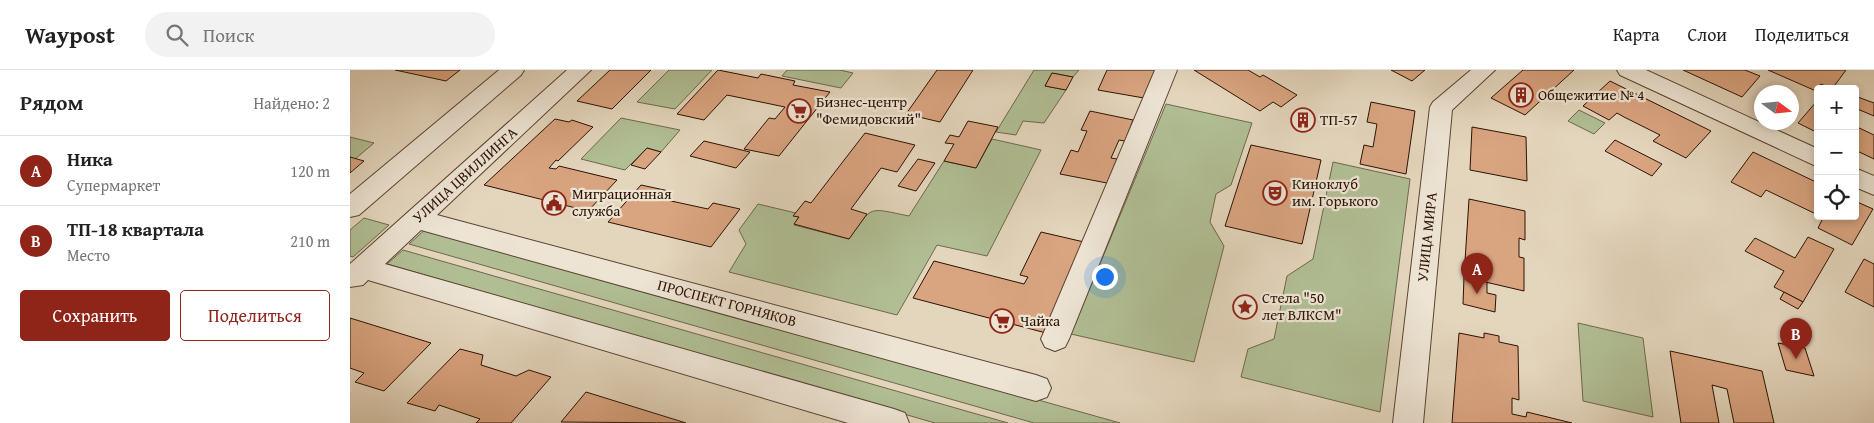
<!DOCTYPE html>
<html lang="ru">
<head>
<meta charset="utf-8">
<style>
	body { margin:0; font-family:"Gentium Book Plus",serif; background:#f2f2f2; color:#222 }
	.controls { position:absolute; right:15px; top:15px; display:grid; overflow:hidden; border-radius:5px; box-shadow:0 2px 8px #0003 }
	.controls button { width:45px; height:45px; display:grid; place-items:center; padding:0; border:0; border-bottom:1px solid #e0e0e0; background:#fff; color:#222; font:25px sans-serif }
	.compass { position:absolute; left:1404px; top:15px; width:45px; height:45px; border-radius:50%; background:#fff; box-shadow:0 2px 8px #0003; rotate:105deg }
	.you { position:absolute; left:754px; top:206px; width:18px; height:18px; margin:-12px; border:4px solid #fff; border-radius:50%; background:#1a73e8; box-shadow:0 0 0 8px #1a73e833 }
	.badge { display:grid; place-items:center; width:32px; height:32px; border-radius:50%; background:#8f2418; color:#fff; font-size:16px; font-weight:700 }
	.pin { position:absolute; translate:-50% -41px; filter:drop-shadow(0 1px 2px #0008) }
	.pin::after { content:''; position:absolute; top:26px; width:18px; height:15px; background:inherit; clip-path:polygon(0 0,100% 0,50% 100%) }
	.list { margin:0; padding:0; list-style:none }
	h2 { display:flex; justify-content:space-between; align-items:center; height:65px; margin:0; padding:0 20px; font-size:21px }
	h2 small { font-size:16px; font-weight:400; color:#767676 }
	.list li { display:grid; grid-template-columns:32px 1fr auto; gap:15px; align-items:center; box-sizing:border-box; height:70px; padding:0 20px; border-top:1px solid #e0e0e0 }
	.list b { display:block; font-size:19px; white-space:nowrap }
	.list p { margin:0; font-size:16px; white-space:nowrap; color:#767676 }
	.list em { font-size:16px; font-style:normal; color:#767676 }
	.actions { display:flex; gap:10px; padding:15px 20px }
	.actions a { flex:1; padding:11px 0; border:1px solid #8f2418; border-radius:5px; text-align:center; font-size:18px; color:#8f2418 }
	.actions .main { background:#8f2418; color:#fff }
	.icon { flex:none; width:28px; height:28px; fill:none; stroke:currentColor; stroke-width:2; stroke-linecap:round; stroke-linejoin:round }
	.map { position:relative; flex:none; width:1524px; height:353px; overflow:hidden }
	header { display:flex; align-items:center; gap:30px; box-sizing:border-box; height:70px; padding:0 25px; background:#fff; border-bottom:1px solid #e0e0e0 }
	header strong { font-size:24px }
	nav { display:flex; gap:28px; margin-inline-start:auto; font-size:18px }
	.search { width:350px; height:45px; background:#f2f2f2; display:flex; align-items:center; gap:12px; box-sizing:border-box; padding:0 18px; border-radius:28px; color:#767676; font-size:19px }
	main { display:flex }
	aside { flex:1; background:#fff }
	.map>svg:first-child { display:block }
	.green { fill:#b1be94; stroke:#6e684b }
	.building { fill:#d9a480; stroke:#2c1202 }
	.lines { fill:none; stroke-linecap:round; stroke-linejoin:round }
	.minor-casing { stroke:#5a4331; stroke-width:2 }
	.minor { fill:#ede4d4; fill-rule:evenodd }
	.labels { text-anchor:middle; stroke-width:4.5; stroke-linejoin:round; paint-order:stroke }
	.poi-label { font-size:15px; fill:#2c1202; stroke:#ede4d4; text-anchor:start }
	.street-label { font-size:15px; fill:#2c1202; stroke:#ede4d4 }
</style>
</head>
<body>
<header>
<strong>Waypost</strong>
<div class="search"><svg class="icon" aria-label="search" viewBox="0 0 24 24"><circle cx="10" cy="10" r="6"/><path d="M15 15l6 6"/></svg>Поиск</div>
<nav><a>Карта</a><a>Слои</a><a>Поделиться</a></nav>
</header>
<main>
<aside>
<h2>Рядом<small>Найдено: 2</small></h2>
<ul class="list">
<li><span class="badge">A</span><div><b>Ника</b><p>Супермаркет</p></div><em>120 m</em></li>
<li><span class="badge">B</span><div><b>ТП-18 квартала</b><p>Место</p></div><em>210 m</em></li>
</ul>
<div class="actions"><a class="main">Сохранить</a><a>Поделиться</a></div>
</aside>
<div class="map">
<svg width="1524" height="353" viewBox="0 0 1524 353">
	<rect width="100%" height="100%" fill="#e4d6bd"/>
	<filter id="stains"><feTurbulence type="fractalNoise" baseFrequency=".004" numOctaves="4"/><feColorMatrix values="0 0 0 0 .2 0 0 0 0 .09 0 0 0 0 .02 0 0 0 .5 -.17"/></filter>
	<radialGradient id="worn" r=".72"><stop offset=".6" stop-color="#630" stop-opacity="0"/><stop offset="1" stop-color="#630" stop-opacity=".3"/></radialGradient>
	<g class="green">
		<path d="M319,0H362L325,39L287,32Z"/>
		<path d="M437,0H490L503,3L491,18L432,6Z"/>
		<path d="M684,0H729L723,7L702,3L695,16L716,20L694,53L673,51L666,65L646,62Z"/>
		<path d="M816,34L902,53L881,115L866,124L860,152L874,176L844,292L721,264Z"/>
		<path d="M1229,40L1255,53L1244,64L1218,51Z"/>
		<path d="M271,48L330,60L311,82L297,78L275,100L231,89Z"/>
		<path d="M0,67L24,73L5,89L0,87Z"/>
		<path d="M642,69L691,80L637,186L587,175L547,245L379,202L396,174L389,160L408,134L446,143L444,146L449,147L444,155L499,169C523,134 518,138 559,146L594,91L626,98Z"/>
		<path d="M983,92L1060,109L1030,342L891,307L898,279L924,269L937,206L963,189Z"/>
		<path d="M14,148L39,155L3,187L0,186V160Z"/>
		<path d="M77,158L770,353H684L59,174Z"/>
		<path d="M53,180L658,353H585L37,194Z"/>
		<path d="M1228,253L1293,268L1303,347L1233,331Z"/>
	</g>
	<g class="building">
		<path d="M45,0H110L96,11Z"/>
		<path d="M260,0H301L262,39L227,31Z"/>
		<path d="M368,0L408,8L411,4L445,11L443,15L480,22L429,86L394,79L419,48L425,49L435,37L377,25L354,50L327,44Z"/>
		<path d="M587,0H623L590,52L556,44Z"/>
		<path d="M757,0H805L794,28L748,20Z"/>
		<path d="M844,0H898L910,7L913,5L947,25L931,37L923,32L910,41Z"/>
		<path d="M1041,0H1075L1062,11Z"/>
		<path d="M1173,0H1224L1175,45L1141,28Z"/>
		<path d="M1333,0H1395L1410,6L1392,27Z"/>
		<path d="M1418,0H1496L1482,19L1471,14L1466,21Z"/>
		<path d="M702,3L723,7L716,20L695,16Z"/>
		<path d="M1260,11L1361,61L1336,88L1303,71L1310,65L1274,47L1267,43L1259,50L1233,36Z"/>
		<path d="M1505,26L1524,33V46L1505,38Z"/>
		<path d="M1467,31L1468,32V63L1448,53Z"/>
		<path d="M1021,32L1065,41L1056,104L1010,94L1014,75L1023,77L1027,54L1017,52Z"/>
		<path d="M740,41L783,50L775,71L769,70L761,88L767,89L757,113L710,104L721,80L728,82L737,61L731,60Z"/>
		<path d="M953,43L964,51L954,58L942,50Z"/>
		<path d="M205,49L219,52L222,50L243,57L208,91L206,90L199,98L206,99L209,96L267,110L238,141L134,115Z"/>
		<path d="M618,51L648,57L626,98L594,91L604,74L595,73L600,65L609,67Z"/>
		<path d="M1505,56L1524,65V89L1505,80Z"/>
		<path d="M1122,57L1176,67L1177,111L1120,100Z"/>
		<path d="M515,63L565,75L547,102L531,98L501,139L517,144L499,169L444,154L449,147L443,146L455,131L461,133Z"/>
		<path d="M1265,70L1312,94L1302,106L1255,81Z"/>
		<path d="M354,71L400,82L386,98L340,86Z"/>
		<path d="M901,75L971,90L952,174L875,156Z"/>
		<path d="M297,78L311,82L295,99L281,95Z"/>
		<path d="M1403,82L1468,113V145L1416,120L1411,127L1381,112Z"/>
		<path d="M0,87L14,91L0,103Z"/>
		<path d="M568,89L585,93L566,121L548,116Z"/>
		<path d="M291,115L319,121L312,129L358,139L363,133L390,139L361,177L258,152Z"/>
		<path d="M1119,129L1175,141V170L1169,168V187L1174,188V221L1114,207Z"/>
		<path d="M1505,131L1523,139L1502,175L1468,158L1473,148L1469,146H1505Z"/>
		<path d="M691,162L734,172L696,263L563,228L584,191L674,214L678,207L670,205Z"/>
		<path d="M1458,167L1484,179L1453,232L1424,217L1434,201L1395,181L1405,168L1445,188Z"/>
		<path d="M1514,189L1524,194V237L1495,222Z"/>
		<path d="M1114,207L1137,212V223L1146,225L1145,242L1113,234Z"/>
		<path d="M1434,222L1453,232L1448,239L1430,229Z"/>
		<path d="M0,248L81,273L34,321L5,312L14,303L0,298Z"/>
		<path d="M1109,263L1134,268V263L1149,266V272L1168,276L1169,330L1162,328V344L1176,347L1177,342L1222,353H1102Z"/>
		<path d="M1428,273L1455,278L1464,306L1436,300Z"/>
		<path d="M110,279L133,285L131,295L166,306L179,300L201,307L161,353H126L130,349L89,335L85,341L57,333Z"/>
		<path d="M1320,281L1412,301L1424,353H1384L1377,319L1362,315L1369,353H1331Z"/>
		<path d="M236,322L336,353L211,352Z"/>
	</g>
	<g class="lines">
		<g class="minor-casing">
			<g id="minor">
				<path d="M149,0H174L171,5L9,145L0,147V124Z"/>
				<path d="M217,0H241L87,145L686,305L697,309L701,318L697,327L686,331L71,160L35,194L544,339L555,343L559,353H498L18,210L13,215L0,217V194Z"/>
				<path d="M805,0H827L719,269L715,277L705,281L695,277L691,269Z"/>
				<path d="M1121,0H1145L1102,40L1073,353H1043L1080,37L1083,32Z"/>
				<path d="M1267,0H1296L1468,79V97L1270,5Z"/>
				<path d="M1505,98L1524,106V125L1505,117Z"/>
			</g>
		</g>
		<use href="#minor" class="minor"/>
	</g>
	<defs>
		<g id="building-ring" transform="scale(1.25)"><circle r="9.5" fill="#ede4d4" stroke="#8f2418" stroke-width="1.5"/><path d="M-4-6H4V6H1V3H-1V6H-4ZM-2.5-4.3h1.7v1.8h-1.7ZM.8-4.3h1.7v1.8H.8ZM-2.5-1h1.7V.8h-1.7ZM.8-1h1.7V.8H.8Z" fill="#8f2418"/></g>
		<g id="supermarket-ring" transform="scale(1.25)"><circle r="9.5" fill="#ede4d4" stroke="#8f2418" stroke-width="1.5"/><path d="M-6-5.5h2.5l.6 2H6L4.5 2H-2.5L-4.4-4H-6ZM-1.5 3.2a1.3 1.3 0 1 0 .1 0ZM3 3.2a1.3 1.3 0 1 0 .1 0Z" fill="#8f2418"/></g>
		<g id="theatre-ring" transform="scale(1.25)"><circle r="9.5" fill="#ede4d4" stroke="#8f2418" stroke-width="1.5"/><path d="M-5-5.5Q0-4 5-5.5V0Q5 5 0 6Q-5 5-5 0ZM-3.3-2.5H-1v1.5H-3.3ZM1-2.5H3.3v1.5H1ZM-2.8 1Q0 5.5 2.8 1Z" fill="#8f2418"/></g>
		<g id="civic-ring" transform="scale(1.25)"><circle r="9.5" fill="#ede4d4" stroke="#8f2418" stroke-width="1.5"/><path d="M-.6-6.5H3V-4.5H.6V-3L4-1V1h2V6H-6V1h2V-1L-.6-3ZM-1.2 2.5V6h2.4V2.5Z" fill="#8f2418"/></g>
		<g id="sight-ring" transform="scale(1.25)"><circle r="9.5" fill="#ede4d4" stroke="#8f2418" stroke-width="1.5"/><path d="M0-6L1.8-2.2L6-1.7L2.9 1.2L3.7 5.4L0 3.3L-3.7 5.4L-2.9 1.2L-6-1.7L-1.8-2.2Z" fill="#8f2418"/></g>
	</defs>
	<g fill-rule="evenodd">
		<use href="#building-ring" x="1171" y="25"/>
		<use href="#supermarket-ring" x="449" y="41"/>
		<use href="#building-ring" x="953" y="50"/>
		<use href="#theatre-ring" x="925" y="123"/>
		<use href="#civic-ring" x="204" y="133"/>
		<use href="#sight-ring" x="895" y="237"/>
		<use href="#supermarket-ring" x="652" y="251"/>
	</g>
	<g class="labels">
		<g class="poi-label">
			<text x="1188" y="30">Общежитие № 4</text>
			<text x="466" y="37">Бизнес-центр<tspan x="466" dy="17">"Фемидовский"</tspan></text>
			<text x="970" y="55">ТП-57</text>
			<text x="942" y="119">Киноклуб<tspan x="942" dy="17">им. Горького</tspan></text>
			<text x="222" y="129">Миграционная<tspan x="222" dy="17">служба</tspan></text>
			<text x="912" y="233">Стела "50<tspan x="912" dy="17">лет ВЛКСМ"</tspan></text>
			<text x="670" y="256">Чайка</text>
		</g>
		<g class="street-label">
			<text transform="translate(115 105) rotate(-42)" y="5">УЛИЦА ЦВИЛЛИНГА</text>
			<text transform="translate(1077 167) rotate(-84)" y="5">УЛИЦА МИРА</text>
			<text transform="translate(377 233) rotate(15)" y="5">ПРОСПЕКТ ГОРНЯКОВ</text>
		</g>
	</g>
	<rect width="100%" height="100%" filter="url(#stains)"/>
	<rect width="100%" height="100%" fill="url(#worn)"/>
</svg>
<div class="controls">
<button>+</button>
<button>−</button>
<button><svg class="icon" aria-label="locate" viewBox="0 0 24 24"><circle cx="12" cy="12" r="6"/><path d="M12 2v4M12 18v4M2 12h4M18 12h4"/></svg></button>
</div>
<svg class="compass" viewBox="-18 -18 36 36"><path d="M0-13l5 13h-10z" fill="#e53935"/><path d="M0 13l5-13h-10z" fill="#767676"/></svg>
<div class="you"></div>
<div class="pin badge" style="left:1127px;top:224px">A</div>
<div class="pin badge" style="left:1446px;top:289px">B</div>
</div>
</main>
</body>
</html>
